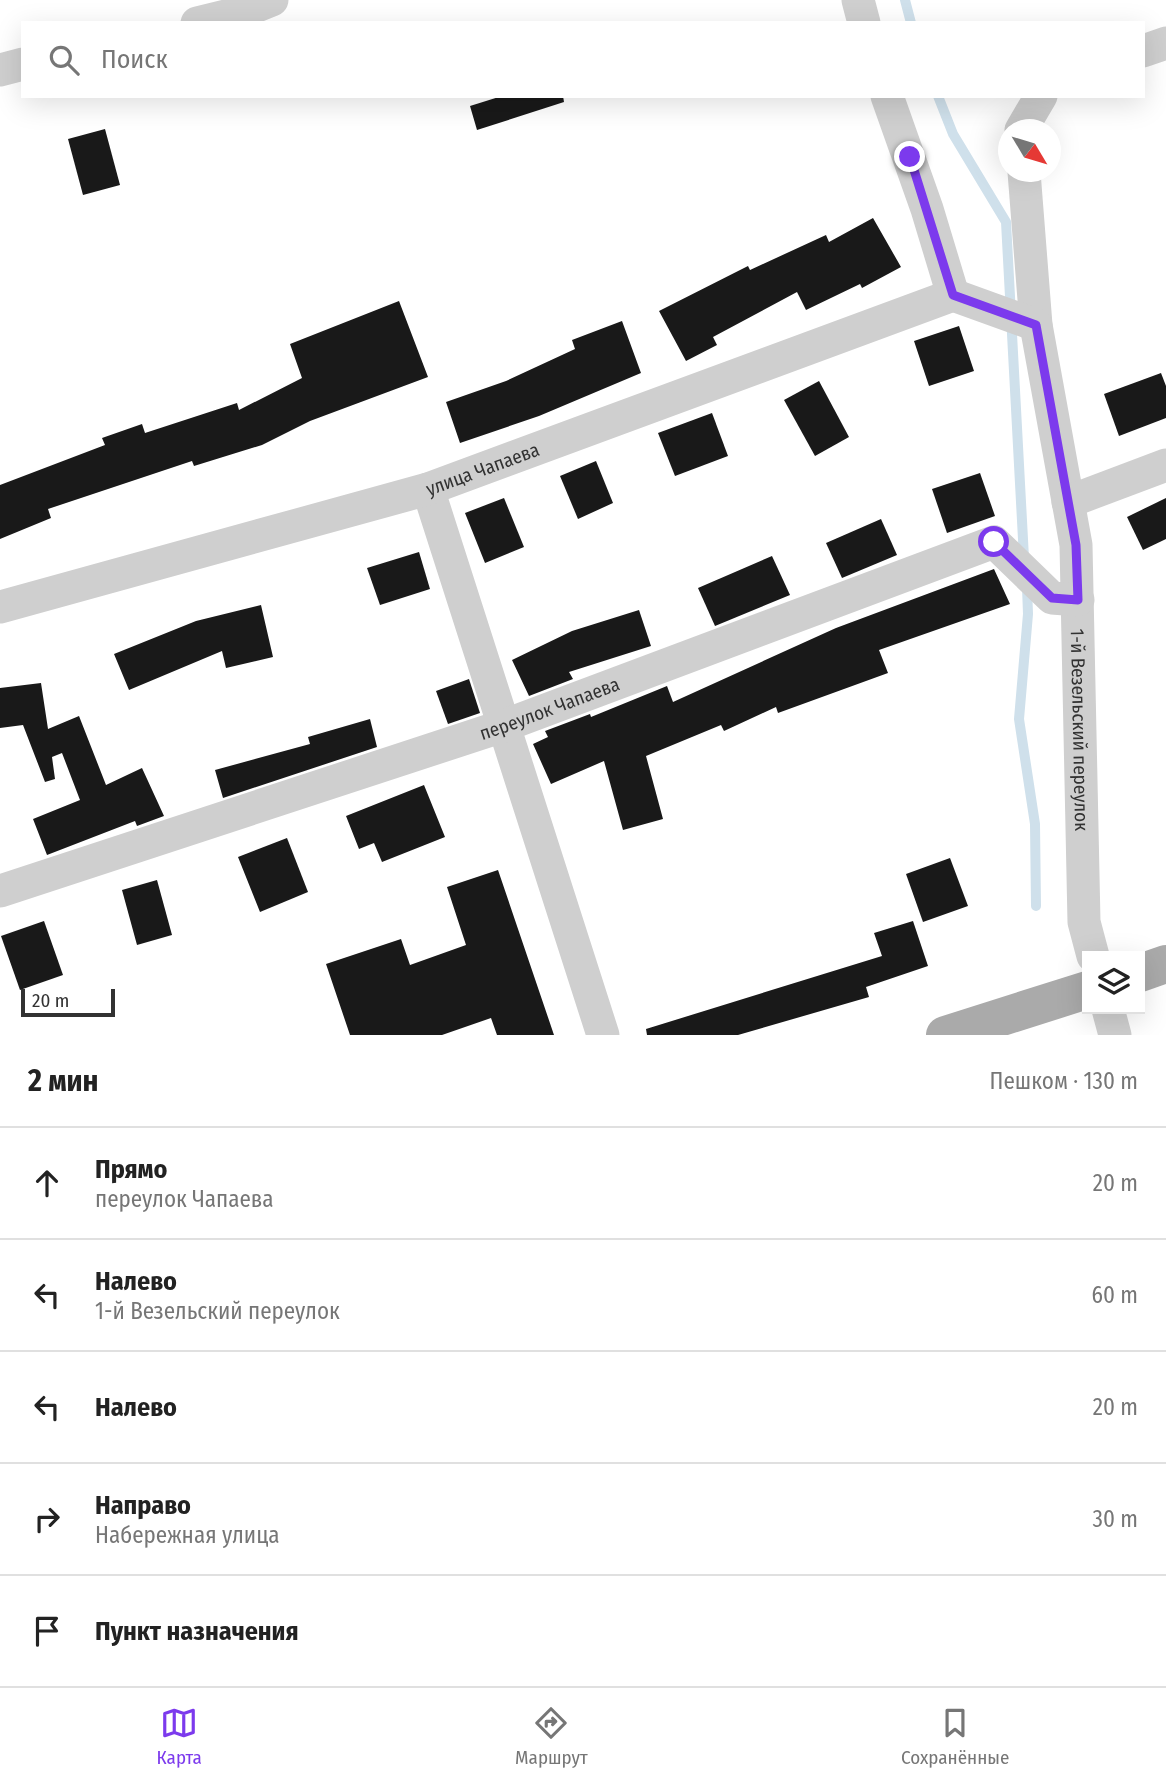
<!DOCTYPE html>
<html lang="ru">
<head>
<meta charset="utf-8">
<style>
	body { margin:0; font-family:"Fira Sans Condensed",sans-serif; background:#f6f6f6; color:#222 }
	.controls { position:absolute; right:21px; bottom:21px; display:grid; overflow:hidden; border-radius:0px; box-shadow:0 7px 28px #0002 }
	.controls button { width:63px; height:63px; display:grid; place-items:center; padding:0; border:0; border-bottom:2px solid #e0e0e0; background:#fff; color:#222; font:35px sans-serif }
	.compass { position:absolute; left:998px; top:119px; width:63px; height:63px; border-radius:50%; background:#fff; box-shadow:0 7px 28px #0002; rotate:128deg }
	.scale { position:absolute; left:21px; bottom:18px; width:94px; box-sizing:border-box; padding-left:7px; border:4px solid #323232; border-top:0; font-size:19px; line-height:24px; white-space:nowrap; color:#323232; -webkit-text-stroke:5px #fff; paint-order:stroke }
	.stop { position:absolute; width:21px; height:21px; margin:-16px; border:5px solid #7c3aed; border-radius:50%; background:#fff }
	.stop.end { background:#7c3aed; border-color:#fff; box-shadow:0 2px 7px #0008 }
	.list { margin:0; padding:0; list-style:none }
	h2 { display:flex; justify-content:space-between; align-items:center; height:91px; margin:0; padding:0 28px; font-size:30px }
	h2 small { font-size:23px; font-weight:400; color:#767676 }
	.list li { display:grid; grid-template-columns:46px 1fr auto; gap:21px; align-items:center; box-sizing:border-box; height:112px; padding:0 28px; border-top:2px solid #e0e0e0 }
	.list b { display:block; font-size:26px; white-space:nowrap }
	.list p { margin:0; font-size:23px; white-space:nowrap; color:#767676 }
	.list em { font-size:23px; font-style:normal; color:#767676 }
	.icon { flex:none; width:38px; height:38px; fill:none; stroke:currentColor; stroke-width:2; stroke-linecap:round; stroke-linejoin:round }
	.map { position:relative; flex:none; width:1166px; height:1035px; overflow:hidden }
	.search { position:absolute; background:#fff; box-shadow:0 7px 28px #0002; left:21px; right:21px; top:21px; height:77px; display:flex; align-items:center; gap:18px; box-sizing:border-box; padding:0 24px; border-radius:0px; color:#767676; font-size:26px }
	.sheet { height:651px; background:#fff }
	nav { display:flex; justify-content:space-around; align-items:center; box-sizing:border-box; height:98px; border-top:2px solid #e0e0e0; background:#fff; font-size:19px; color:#767676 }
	nav a { display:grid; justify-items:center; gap:4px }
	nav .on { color:#7c3aed }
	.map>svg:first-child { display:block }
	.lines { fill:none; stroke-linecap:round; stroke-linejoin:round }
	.stream { stroke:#cfe0eb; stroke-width:10 }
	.building { fill:#191919 }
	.street { stroke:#cfcfcf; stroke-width:33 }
	.primary { stroke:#aaa; stroke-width:38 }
	.route { stroke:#7c3aed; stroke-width:9 }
	.labels { text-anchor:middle; stroke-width:7; stroke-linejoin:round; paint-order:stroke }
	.street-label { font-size:19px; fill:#323232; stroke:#fff }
</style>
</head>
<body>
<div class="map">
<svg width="1166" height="1035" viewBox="0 0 1166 1035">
	<rect width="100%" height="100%" fill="#fff"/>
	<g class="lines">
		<g class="stream">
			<path d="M905,0L911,23"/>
			<path d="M938,96L953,134L1006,222L1024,558"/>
			<path d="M1027,587L1028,614L1019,719L1035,824L1036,906"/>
		</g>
	</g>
	<g class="building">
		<path d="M502,96H563L564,102L477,130L470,106Z"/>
		<path d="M105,129L120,185L83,195L68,139Z"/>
		<path d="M873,218L901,267L862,288L860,284L806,310L797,292L713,337L717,345L686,361L659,311L748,266L750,270L826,235L829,242Z"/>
		<path d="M399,301L428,377L310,421L262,445L194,466L192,461L48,509L51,518L0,539V485L105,445L102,438L142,424L145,433L237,403L239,410L302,378L290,344Z"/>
		<path d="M622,321L641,373L539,416L460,443L446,402L506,381L575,349L572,340Z"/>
		<path d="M959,326L974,371L929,386L914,341Z"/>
		<path d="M1161,373L1166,386V418L1119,436L1104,394Z"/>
		<path d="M819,381L849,437L815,456L784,400Z"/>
		<path d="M712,413L728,456L675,476L658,433Z"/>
		<path d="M596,461L613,503L578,519L560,476Z"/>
		<path d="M980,473L995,516L947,533L932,489Z"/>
		<path d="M504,498L524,547L485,563L465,513Z"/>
		<path d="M1166,498V539L1143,550L1127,517Z"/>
		<path d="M881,519L897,555L842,578L826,543Z"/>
		<path d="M419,552L430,589L380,605L367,568Z"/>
		<path d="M772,556L790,595L715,626L698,588Z"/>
		<path d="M994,569L1010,604L879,650L888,673L778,713L776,707L724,731L721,725L646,756L663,819L623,830L604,761L551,784L533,744L548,737L545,731L590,714L591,717L667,686L673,702L836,628Z"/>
		<path d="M261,605L273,657L226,668L222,651L129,690L114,654L196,621Z"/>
		<path d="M639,610L651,646L569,672L573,679L529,696L512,660L572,631Z"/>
		<path d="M469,679L480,713L448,724L436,691Z"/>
		<path d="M41,683L48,729L79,716L106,785L142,768L164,816L137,826L135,821L47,855L33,819L80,800L62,753L52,757L55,779L45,782L23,725L0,728V688Z"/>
		<path d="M370,719L377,747L223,798L215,770L310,744L308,737Z"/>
		<path d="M424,785L445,837L382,862L374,843L359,849L346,816Z"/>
		<path d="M287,838L308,892L260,912L238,857Z"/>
		<path d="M950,858L968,906L923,922L906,874Z"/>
		<path d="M498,870L554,1035H497L491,1018L442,1035H350L326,964L401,939L410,965L466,945L447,887Z"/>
		<path d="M157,880L172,935L137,945L122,890Z"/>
		<path d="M44,921L63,975L20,990L1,936Z"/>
		<path d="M913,921L928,966L866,987L869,997L738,1035H647L646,1029L882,956L874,933Z"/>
	</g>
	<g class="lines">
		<g class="street">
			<path d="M858,0L864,23"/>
			<path d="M197,23L242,12L272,0"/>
			<path d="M1143,51L1166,43"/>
			<path d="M0,70L23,64"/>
			<path d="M887,96L927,209L953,295"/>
			<path d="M1021,130L1041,96"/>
			<path id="s1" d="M1024,172L1036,325L1076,545L1084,922L1093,956"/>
			<path d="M953,295L1036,325"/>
			<path d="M428,489L603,1035"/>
			<path d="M1068,502L1166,465"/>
			<path id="s2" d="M0,607L428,489L953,295"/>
			<path id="s3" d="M0,891L503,726L994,542L1052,598L1078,600"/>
			<path d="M1108,1009L1115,1035"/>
		</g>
		<g class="primary">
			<path d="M1140,973L1166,964"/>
			<path d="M945,1035L1087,990"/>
		</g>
	</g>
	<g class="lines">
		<path class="route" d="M910,157L953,295L1036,325L1076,545L1078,600L1052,598L994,542"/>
	</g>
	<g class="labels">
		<g class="street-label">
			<text dy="7" stroke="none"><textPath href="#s2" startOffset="502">улица Чапаева</textPath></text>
			<text dy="7" stroke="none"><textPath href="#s3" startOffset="579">переулок Чапаева</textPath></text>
			<text dy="7" stroke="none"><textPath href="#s1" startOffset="562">1-й Везельский переулок</textPath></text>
		</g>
	</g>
</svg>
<div class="controls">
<button><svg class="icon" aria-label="layers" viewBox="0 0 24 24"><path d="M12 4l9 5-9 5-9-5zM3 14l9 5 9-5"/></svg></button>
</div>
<svg class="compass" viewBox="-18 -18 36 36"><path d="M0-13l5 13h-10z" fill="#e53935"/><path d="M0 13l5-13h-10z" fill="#767676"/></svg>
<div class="scale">20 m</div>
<div class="stop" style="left:994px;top:542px"></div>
<div class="stop end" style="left:910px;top:157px"></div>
<div class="search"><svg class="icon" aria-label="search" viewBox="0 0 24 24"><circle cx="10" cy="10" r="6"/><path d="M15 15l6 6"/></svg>Поиск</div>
</div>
<section class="sheet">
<h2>2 мин<small>Пешком · 130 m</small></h2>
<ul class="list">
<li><svg class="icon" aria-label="ahead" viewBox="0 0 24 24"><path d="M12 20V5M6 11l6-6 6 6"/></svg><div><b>Прямо</b><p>переулок Чапаева</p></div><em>20 m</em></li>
<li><svg class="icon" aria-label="left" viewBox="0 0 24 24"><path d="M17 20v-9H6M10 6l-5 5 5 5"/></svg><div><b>Налево</b><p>1-й Везельский переулок</p></div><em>60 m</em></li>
<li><svg class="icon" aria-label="left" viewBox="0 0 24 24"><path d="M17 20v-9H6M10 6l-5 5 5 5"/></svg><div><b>Налево</b></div><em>20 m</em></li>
<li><svg class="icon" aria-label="right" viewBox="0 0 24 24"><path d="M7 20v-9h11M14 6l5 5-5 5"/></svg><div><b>Направо</b><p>Набережная улица</p></div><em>30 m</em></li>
<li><svg class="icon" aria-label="arrive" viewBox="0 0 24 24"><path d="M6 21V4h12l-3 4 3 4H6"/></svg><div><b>Пункт назначения</b></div></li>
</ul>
</section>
<nav>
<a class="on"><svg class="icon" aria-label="map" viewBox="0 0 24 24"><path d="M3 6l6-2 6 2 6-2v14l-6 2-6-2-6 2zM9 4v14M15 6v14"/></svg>Карта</a>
<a><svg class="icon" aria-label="directions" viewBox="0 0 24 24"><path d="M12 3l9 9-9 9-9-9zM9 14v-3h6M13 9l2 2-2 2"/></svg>Маршрут</a>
<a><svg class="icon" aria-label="saved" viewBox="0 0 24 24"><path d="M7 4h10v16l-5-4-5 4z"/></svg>Сохранённые</a>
</nav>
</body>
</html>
